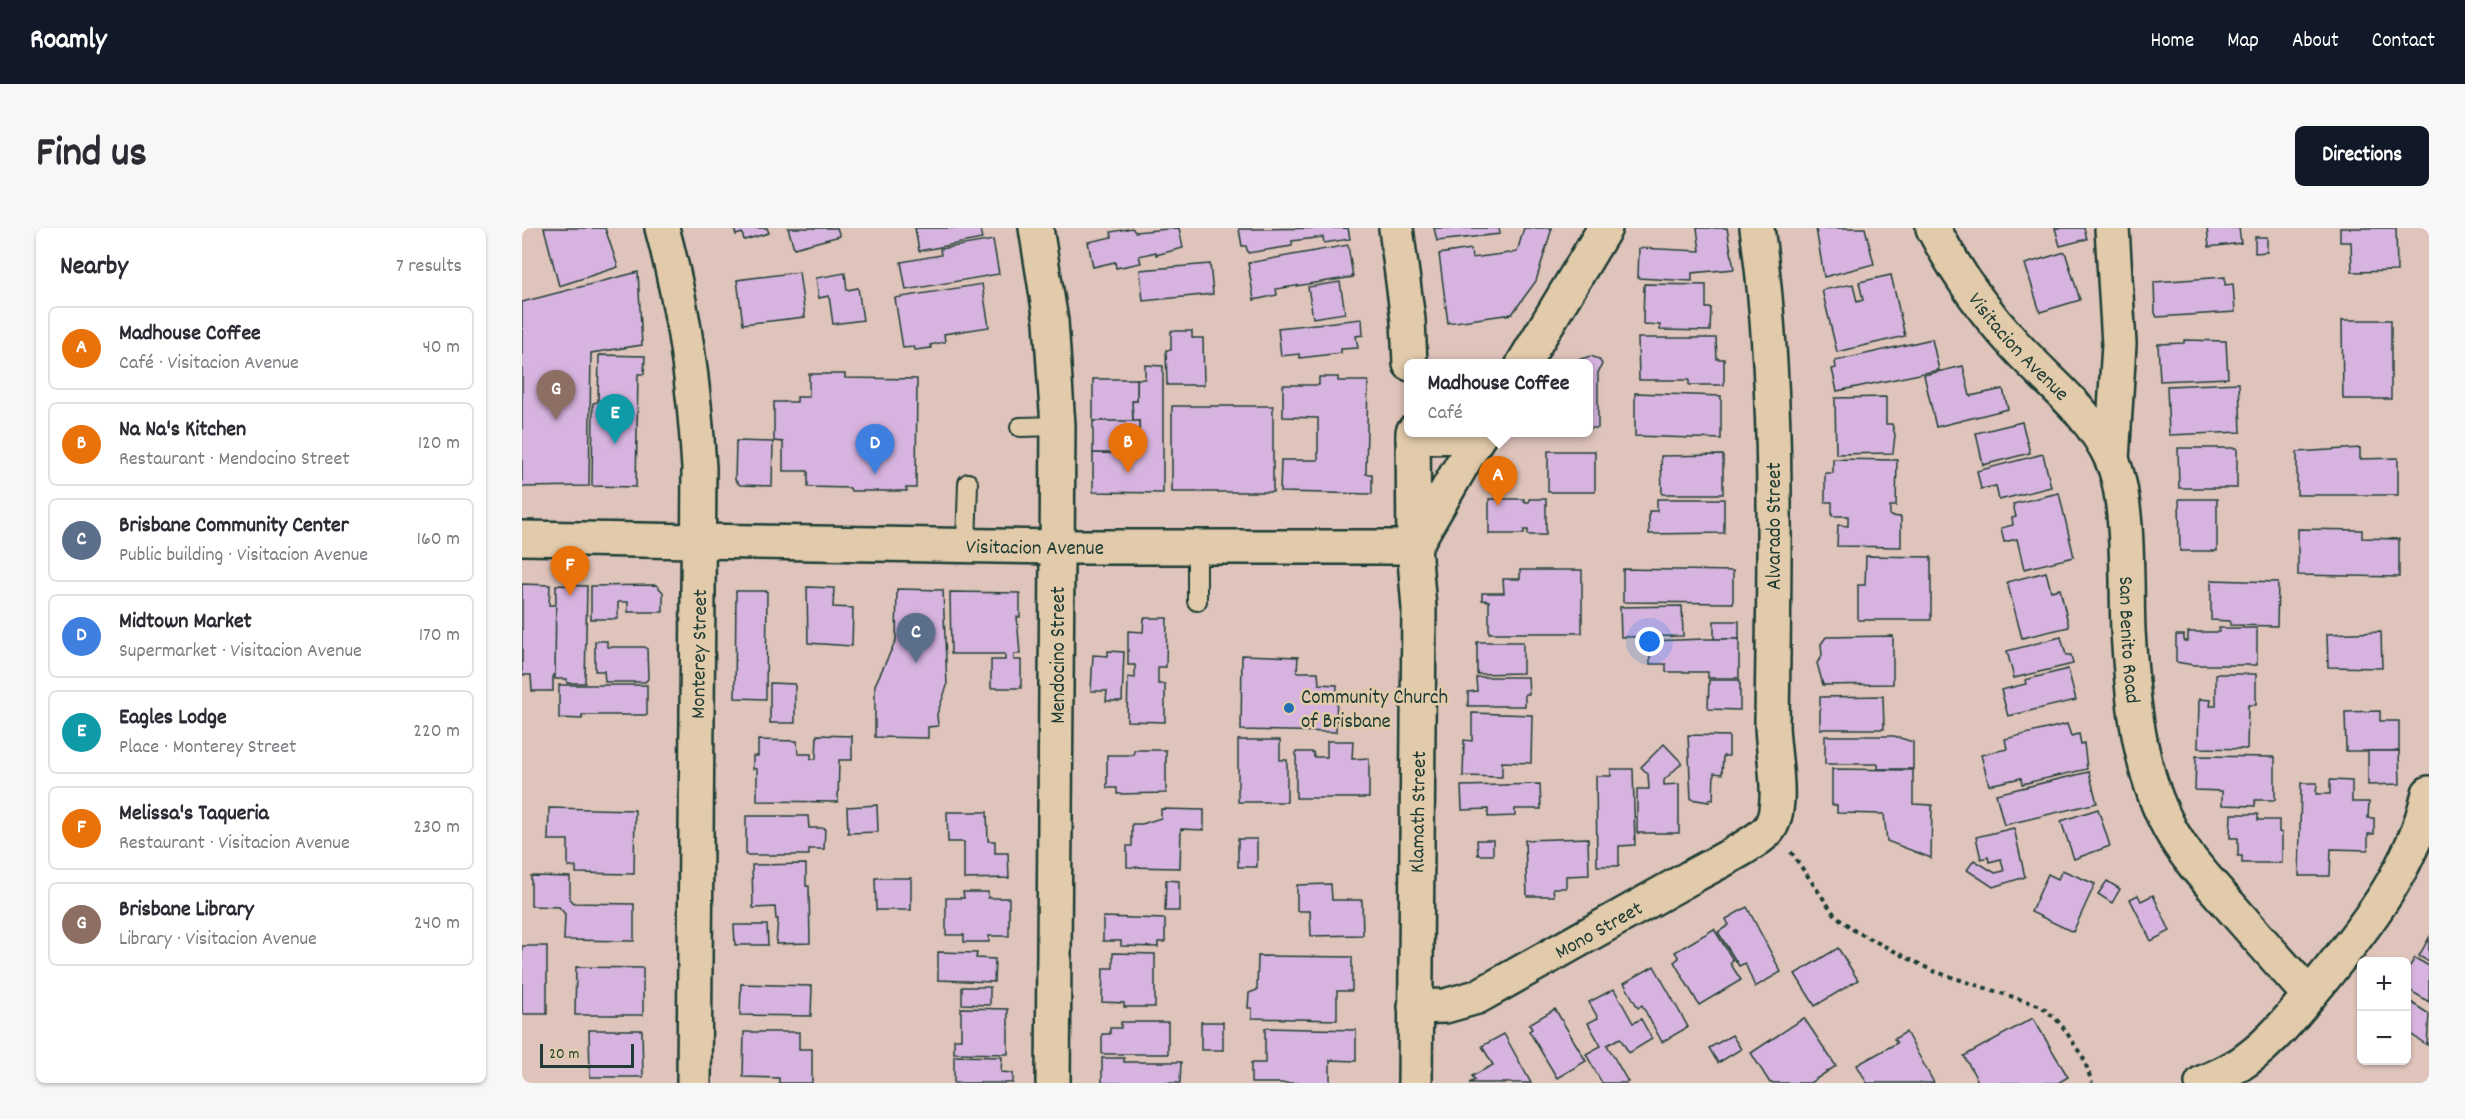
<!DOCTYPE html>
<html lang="en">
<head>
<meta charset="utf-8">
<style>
	body { margin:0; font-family:Dekko,sans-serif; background:#f7f7f7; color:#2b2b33 }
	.controls { position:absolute; right:18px; bottom:18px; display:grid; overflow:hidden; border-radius:9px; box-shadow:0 2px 4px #0004 }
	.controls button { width:54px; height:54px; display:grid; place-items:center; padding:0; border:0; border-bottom:2px solid #e1e1e2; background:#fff; color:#2b2b33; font:30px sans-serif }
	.scale { position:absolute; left:18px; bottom:15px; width:94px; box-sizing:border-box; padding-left:6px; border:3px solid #1f3d34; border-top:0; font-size:16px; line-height:21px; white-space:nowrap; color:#1f3d34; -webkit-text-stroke:4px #e2cbab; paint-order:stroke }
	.you { position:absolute; left:1128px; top:414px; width:21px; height:21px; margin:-15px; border:4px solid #fff; border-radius:50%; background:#1a73e8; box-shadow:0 0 0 9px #1a73e833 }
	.badge { display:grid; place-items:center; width:39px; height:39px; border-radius:50%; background:#111827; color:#fff; font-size:20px; font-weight:700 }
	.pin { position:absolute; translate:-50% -50px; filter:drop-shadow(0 2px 3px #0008) }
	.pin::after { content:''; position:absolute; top:32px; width:21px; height:18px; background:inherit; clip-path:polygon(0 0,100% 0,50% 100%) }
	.popup { position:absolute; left:882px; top:131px; width:189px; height:78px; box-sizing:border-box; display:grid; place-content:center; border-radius:9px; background:#fff; filter:drop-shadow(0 2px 4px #0005); font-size:20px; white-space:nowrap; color:#7c7c81 }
	.popup b { font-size:22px; color:#2b2b33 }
	.popup::after { content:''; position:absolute; left:50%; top:100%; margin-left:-12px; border:12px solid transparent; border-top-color:#fff }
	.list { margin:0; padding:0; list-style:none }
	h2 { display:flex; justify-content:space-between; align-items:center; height:78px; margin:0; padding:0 24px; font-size:26px }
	h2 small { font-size:20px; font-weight:400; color:#7c7c81 }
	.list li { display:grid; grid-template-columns:39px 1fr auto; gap:18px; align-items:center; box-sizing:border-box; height:84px; margin:0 12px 12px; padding:0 12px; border:2px solid #e1e1e2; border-radius:9px }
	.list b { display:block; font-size:22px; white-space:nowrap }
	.list p { margin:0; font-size:20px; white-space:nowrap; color:#7c7c81 }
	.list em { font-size:20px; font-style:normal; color:#7c7c81 }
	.map { position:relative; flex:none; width:1907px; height:855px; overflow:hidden; border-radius:9px }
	header { display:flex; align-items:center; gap:36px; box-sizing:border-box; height:84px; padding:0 30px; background:#111827; color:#fff }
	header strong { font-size:28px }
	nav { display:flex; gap:33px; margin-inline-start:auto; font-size:21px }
	.intro { display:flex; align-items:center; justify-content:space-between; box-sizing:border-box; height:144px; padding:0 36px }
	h1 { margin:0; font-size:42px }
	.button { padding:15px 27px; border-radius:9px; background:#111827; color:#fff; font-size:21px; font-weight:700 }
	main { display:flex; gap:36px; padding:0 36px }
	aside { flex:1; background:#fff; border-radius:9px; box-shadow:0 2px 4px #0004 }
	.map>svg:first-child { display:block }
	.building { fill:#d7b4df; stroke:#1f3d34; stroke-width:1.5 }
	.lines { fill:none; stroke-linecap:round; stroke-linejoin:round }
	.lane-casing { stroke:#1f3d34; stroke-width:22 }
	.street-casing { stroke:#1f3d34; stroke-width:38 }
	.secondary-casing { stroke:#1f3d34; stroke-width:38 }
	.path { stroke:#1f3d34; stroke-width:4; stroke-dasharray:4.5 4.5; stroke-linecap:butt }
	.lane { stroke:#e2cbab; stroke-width:18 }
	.street { stroke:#e2cbab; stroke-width:33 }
	.secondary { stroke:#e2cbab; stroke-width:33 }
	.poi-dot { fill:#1f6fb2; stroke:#e2cbab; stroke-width:2 }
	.labels { text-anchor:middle; stroke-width:5; stroke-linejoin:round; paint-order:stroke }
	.street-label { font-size:21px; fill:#1f3d34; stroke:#e2cbab }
	.poi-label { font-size:21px; fill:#1f3d34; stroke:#e2cbab; text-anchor:start }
</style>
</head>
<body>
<header>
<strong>Roamly</strong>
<nav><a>Home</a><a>Map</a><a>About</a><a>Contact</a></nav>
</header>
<div class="intro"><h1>Find us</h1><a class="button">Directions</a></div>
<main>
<aside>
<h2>Nearby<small>7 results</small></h2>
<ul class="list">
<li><span class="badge" style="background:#e8710a">A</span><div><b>Madhouse Coffee</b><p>Café · Visitacion Avenue</p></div><em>40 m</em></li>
<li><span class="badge" style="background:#e8710a">B</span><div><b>Na Na's Kitchen</b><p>Restaurant · Mendocino Street</p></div><em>120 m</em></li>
<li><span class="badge" style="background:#5c6f8a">C</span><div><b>Brisbane Community Center</b><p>Public building · Visitacion Avenue</p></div><em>160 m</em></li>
<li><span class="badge" style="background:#3f7fe0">D</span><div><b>Midtown Market</b><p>Supermarket · Visitacion Avenue</p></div><em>170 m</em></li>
<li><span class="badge" style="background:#0f9aa8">E</span><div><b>Eagles Lodge</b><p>Place · Monterey Street</p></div><em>220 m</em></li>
<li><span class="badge" style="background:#e8710a">F</span><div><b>Melissa's Taqueria</b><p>Restaurant · Visitacion Avenue</p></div><em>230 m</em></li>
<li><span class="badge" style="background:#8d6e63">G</span><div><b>Brisbane Library</b><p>Library · Visitacion Avenue</p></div><em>240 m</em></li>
</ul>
</aside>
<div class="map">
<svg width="1907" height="855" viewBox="0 0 1907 855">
	<rect width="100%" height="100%" fill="#dfc4bb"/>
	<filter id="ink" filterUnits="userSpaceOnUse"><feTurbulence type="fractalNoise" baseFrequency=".0167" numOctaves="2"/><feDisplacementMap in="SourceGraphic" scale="12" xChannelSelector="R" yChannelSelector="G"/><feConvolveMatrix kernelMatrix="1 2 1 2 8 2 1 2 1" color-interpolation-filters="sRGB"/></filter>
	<g filter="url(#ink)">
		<g class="building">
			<path d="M22,0H83L96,39L37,58Z"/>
			<path d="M212,0H245L247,5L222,12L220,5L214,7Z"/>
			<path d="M266,0H315L318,8L272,20Z"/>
			<path d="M393,0H458L460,11L397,23Z"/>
			<path d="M610,0L613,4L657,0L661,20L634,27V24L617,28L619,35L594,40L593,34L571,39L566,14L590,9L589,4Z"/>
			<path d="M826,0L828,11L802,15L801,9L770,13V18L726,25L724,18H720L717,1Z"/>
			<path d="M912,0H977L978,6L915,13Z"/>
			<path d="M1002,0H1030L1014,53L990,86L926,95L917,26L949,21L950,30L995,24Z"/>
			<path d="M1175,0H1205L1212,41L1170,45V53L1116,50L1117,20L1178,23Z"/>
			<path d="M1294,0H1343L1352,36L1302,49Z"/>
			<path d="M1533,0H1562L1565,11L1538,18Z"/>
			<path d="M1685,0H1717L1719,15L1687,19Z"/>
			<path d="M1818,0H1874L1875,43L1830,44L1829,14H1818Z"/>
			<path d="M1733,9H1745V24L1733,25Z"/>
			<path d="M471,12L477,46L384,62L379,34L419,27L418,21Z"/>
			<path d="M826,17L831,49L754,61L755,67L732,72L726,35Z"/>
			<path d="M1543,24L1558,72L1518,84L1503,36Z"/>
			<path d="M688,36L691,66L621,73L618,42Z"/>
			<path d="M116,44L120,117L69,125L67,258L0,259V74Z"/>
			<path d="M277,44L283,89L221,96L215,52Z"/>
			<path d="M323,45L325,62L336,60L341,92L311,96L307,68L297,70L294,50Z"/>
			<path d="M1369,47L1383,108L1315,124L1300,62L1331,56L1335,74L1341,72L1337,54Z"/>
			<path d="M1703,49V57L1711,56L1713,84L1635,89L1633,85L1632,54Z"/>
			<path d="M818,54L823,85L791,90L786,59Z"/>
			<path d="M460,56L467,99L422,106L423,114L408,117L409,120L393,122L392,119L381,120L373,70Z"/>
			<path d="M1122,56L1184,57V80H1189L1188,103L1138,102V97L1121,96Z"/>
			<path d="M840,91L841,107L834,108L836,120L819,121V125L778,130L777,126L759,128L756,100Z"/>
			<path d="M1820,92H1869V171H1821Z"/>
			<path d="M649,103H670V110H681L682,157H645L644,122H649Z"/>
			<path d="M1116,110H1194L1195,131H1202V157H1167V152H1117Z"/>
			<path d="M1410,111L1417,142L1315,163L1310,141L1314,140L1313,133Z"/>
			<path d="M1662,112L1704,113L1706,150L1638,153L1636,116L1662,115Z"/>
			<path d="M77,127L123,128L122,146H116L114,259L70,258L71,175L76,174Z"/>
			<path d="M1069,128L1077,131L1080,136L1076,145V200H1066V136H1055V132Z"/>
			<path d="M623,137L641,138V265L571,264V225H617V193L611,194L610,173H615V151H623Z"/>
			<path d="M1441,138L1448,168L1481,161L1486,181L1414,199L1402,147Z"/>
			<path d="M287,146H323V150L395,151L394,260H384L385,263H329L328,260L286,259V243H261V214L252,213V174H275V169H287Z"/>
			<path d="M797,149H816V153H846L844,246H850V266L758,264L759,232H796V190L761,189V157H797Z"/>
			<path d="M571,151H615V173H610L611,194L571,193Z"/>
			<path d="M1717,155L1719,204L1647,207L1645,158Z"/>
			<path d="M1113,165L1199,168V211L1113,208Z"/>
			<path d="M1364,169V196H1370L1373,207L1371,225L1314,226L1313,170Z"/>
			<rect x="650" y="178" width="101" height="86"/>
			<rect x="571" y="193" width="46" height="32"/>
			<path d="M1500,194L1508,225L1461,237L1454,205Z"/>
			<path d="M214,213L251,214L250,258L218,257L213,252Z"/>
			<path d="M1656,220H1715V260H1657Z"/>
			<path d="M1838,220V231L1876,230V267H1775V224Z"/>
			<rect x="1026" y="223" width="47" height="41"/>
			<path d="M1521,226L1529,259L1477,272L1474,258L1459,261L1455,243Z"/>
			<path d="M1201,227V266H1140L1139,228Z"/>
			<path d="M1311,231L1375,232L1374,278H1368V288L1379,289V319L1315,318L1316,297L1326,298V288H1310V274H1303V245H1311Z"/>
			<path d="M1537,265L1552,329L1502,341L1495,311L1482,314L1479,300L1491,297L1490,290L1494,289L1491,276Z"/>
			<path d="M967,271H1002V274H1007V271H1024V307H1006V302H1002V306H967Z"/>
			<path d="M1135,271H1202V305L1127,306V283H1135Z"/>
			<path d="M1657,271H1695V323H1658Z"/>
			<path d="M1776,301L1840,302V310L1877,311V349L1776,347Z"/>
			<path d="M1344,328L1409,329V392H1336V357H1343Z"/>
			<path d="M1101,341L1211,343V375L1101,374Z"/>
			<path d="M998,342H1060V405H967V373L960,372V365H982L981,351H998Z"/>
			<path d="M1524,344L1529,363L1538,361L1547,399L1500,410L1485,354Z"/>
			<path d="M1689,352L1756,354L1755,398L1708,397V393L1689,392Z"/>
			<path d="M0,356L28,357L27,377H34V447H31V463H10L9,447H0Z"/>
			<path d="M34,357L65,358L63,455H45V451H33Z"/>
			<path d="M134,357L141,364V384H106V374H96V391H69V358Z"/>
			<path d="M285,359L312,360L311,379L331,380L330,418L286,415Z"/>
			<path d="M375,361L421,362L425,458L415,486L416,498L406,499V510L353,509V457L374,412Z"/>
			<path d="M214,363H245L244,471L213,470Z"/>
			<path d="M428,364L498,365V389H495L498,426H492V432H499V460H469V432H483V426H429Z"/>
			<path d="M1160,378L1161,408L1099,409L1098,379Z"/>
			<path d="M622,390H645L644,439H636V456H643V494L605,493L606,449L613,450V437H606V403L621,404Z"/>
			<rect x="1192" y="393" width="25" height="18"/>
			<path d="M1697,400H1735V437H1672L1654,434V407H1662V413H1666V404H1697Z"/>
			<path d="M1859,404L1860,440L1806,439L1805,406Z"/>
			<path d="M1371,408V456L1301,457L1295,435L1300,428L1299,416L1304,409Z"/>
			<path d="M1539,409L1544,427H1549L1551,436L1492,450L1485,423Z"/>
			<path d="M1183,411H1217V450H1186V444H1144V436H1128V413Z"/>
			<path d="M73,413H85V419H123L125,421L126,451L123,454H83L82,443H73Z"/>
			<path d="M955,414H1001V445L955,446Z"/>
			<path d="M586,423L602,424L600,473H584L585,463H569L571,427L586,428Z"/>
			<path d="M720,427L776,429L775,444H796L797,456L815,457L814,504L719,502Z"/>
			<path d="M1546,441L1554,472L1486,488L1479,462L1504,456L1503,452Z"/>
			<path d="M1694,446H1734V477H1726L1725,521L1676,520L1677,471L1689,472L1688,478H1694Z"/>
			<path d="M954,449H1006L1007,466H1003V478H946V464L955,463Z"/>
			<path d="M1187,452H1218V482L1186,481Z"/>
			<path d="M248,455L273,456V495H248Z"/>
			<path d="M37,457H125V487H60V491L37,490Z"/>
			<path d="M1361,468L1362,501H1298V469Z"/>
			<path d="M1858,483V493H1877V523H1824L1823,484Z"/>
			<path d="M950,485L1010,487L1009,535L980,534V549L941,548L942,512L950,513Z"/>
			<path d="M1545,496L1549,508L1557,506L1559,516L1562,515L1565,541L1500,556L1499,550L1467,557L1459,527L1485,521L1483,511Z"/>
			<path d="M295,507L330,508V532H317L316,574L235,573V541H231V528H236V512L275,513L276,526H289V531H294Z"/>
			<path d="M1166,507L1207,508V528H1201L1200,546L1192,545L1191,572L1187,571V574L1169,571Z"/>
			<path d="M1303,508H1372L1391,514V541H1356V536H1303Z"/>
			<path d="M716,512H758V532H765V574H716Z"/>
			<path d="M805,513H831L830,531L847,530V570H774V524H791L792,529H805Z"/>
			<path d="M1142,516L1160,535L1142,552V557L1157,556V605H1115V561H1127L1126,546L1119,539Z"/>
			<path d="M612,522H644V565L595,566V560H585V527H612Z"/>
			<path d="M1846,523H1877L1878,556L1846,557Z"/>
			<path d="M1674,528L1753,529V572H1733V578L1700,577V563L1673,562Z"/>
			<path d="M1089,541H1111L1113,617L1097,618V638H1075L1074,548H1089Z"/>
			<path d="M1310,541L1391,542V576L1410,577L1409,630L1365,613L1362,586L1315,585V577H1310Z"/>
			<path d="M1567,544L1575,575L1482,597L1474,566Z"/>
			<path d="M1808,552L1830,553V574H1847L1846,590H1852V606H1846V622L1809,621L1808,648H1777L1779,555H1795L1794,566H1808Z"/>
			<path d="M1018,556L1019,581H993V588L966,589V581L940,582L939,558Z"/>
			<path d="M355,577L356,604L326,605L325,579Z"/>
			<path d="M27,580L113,582L112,646L54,645V639H46V612H26Z"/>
			<path d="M639,581L682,582V602L659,601L658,640L605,639V618H610V596H620L639,590Z"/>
			<path d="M1576,581L1588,618L1552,631L1539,593Z"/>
			<path d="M425,584H465L466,613H473V625H486L487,650L442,651V614H426Z"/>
			<path d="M1709,586H1736V592H1757V604L1760,605V635H1720V628H1716V610H1708Z"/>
			<path d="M224,588H286L287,600H303L302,621H287V627H224Z"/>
			<path d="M1492,600L1503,649L1471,659L1445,642L1452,632L1473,645L1482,643L1479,631L1467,634L1466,629L1459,631L1454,609Z"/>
			<path d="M1066,610L1067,647L1044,648V660H1031L1032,668H1005L1003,612Z"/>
			<rect x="716" y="611" width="19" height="28"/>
			<path d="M955,612H971V627H956Z"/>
			<path d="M284,636V658H287L288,715L254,716L256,691H254L253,679L231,680L230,637Z"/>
			<path d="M1540,642L1573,656L1551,704L1509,684L1526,646L1536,651Z"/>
			<path d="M9,648L48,649V671L52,675L112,676V713L42,712L43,686L37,679L9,678Z"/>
			<path d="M353,650H389V682H354Z"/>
			<path d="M644,652L657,653V683H643Z"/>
			<path d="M1585,653L1598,661L1590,675L1576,666Z"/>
			<path d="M809,656L810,672H840L841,707L789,708L788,683H775V657Z"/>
			<path d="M441,664H466V670H487V708H467V714H442V707H424V670H442Z"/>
			<path d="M1616,667L1619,673L1631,667L1648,703L1629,713L1608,671Z"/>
			<path d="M1225,679L1259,744L1233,759L1223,735L1217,738L1196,704L1207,697L1204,691Z"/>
			<path d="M581,689L643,691V714H636V719L599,718V713H581Z"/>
			<path d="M212,697H245L246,717H213Z"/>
			<path d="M1192,701L1211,732L1208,735L1219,752L1177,777L1152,734L1157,730L1153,724Z"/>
			<path d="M1907,710V734L1897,728Z"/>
			<rect x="0" y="718" width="25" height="68"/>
			<path d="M1316,720L1336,752L1293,778L1273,746Z"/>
			<path d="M416,724L455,725L454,730L473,731L472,754L416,752Z"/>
			<path d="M591,725L633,726V779H602V775L580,774L581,740H591Z"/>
			<path d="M736,728L830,729V763H815V792L730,790V780H726L727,765L735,762Z"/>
			<path d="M1893,730L1907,738V774L1884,760V744Z"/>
			<path d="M1132,738L1166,799L1140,814L1120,777L1116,780L1102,755Z"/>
			<path d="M54,739L121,740V787H53Z"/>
			<path d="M219,756L290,758L289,788L218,787Z"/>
			<path d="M440,759H468V777L440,776Z"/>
			<path d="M1092,761L1111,795L1119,791L1130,811L1107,825L1098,810L1085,817L1106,854L1104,855H1080L1064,826L1079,818L1066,795L1076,790L1067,774Z"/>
			<path d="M1884,771L1907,786L1905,817L1884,803Z"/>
			<path d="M439,780L486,781V826L432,825V811H439Z"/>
			<path d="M1033,781L1064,833L1035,850L1007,803L1010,801L1007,796Z"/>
			<path d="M1282,790L1314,838L1288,855H1248L1229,825Z"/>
			<path d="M1511,790L1546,849L1536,855H1457L1442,828Z"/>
			<path d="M599,794H646V826H580V806H588V800H599Z"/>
			<rect x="679" y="794" width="22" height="28"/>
			<path d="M743,800L834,802V833L808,832V855H729V835H743Z"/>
			<path d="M67,802H120L121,849H68Z"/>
			<path d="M222,804H277V821H290V855H257V850L221,849Z"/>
			<path d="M1384,804L1412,855H1345L1335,837L1375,815L1372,811Z"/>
			<path d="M982,806L1009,855H947L953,852L950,848L971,837L960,818Z"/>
			<path d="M1210,807L1219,821L1196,835L1187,820Z"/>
			<path d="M432,828L480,829L479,844L491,845V855H432Z"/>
			<path d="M580,830H602V834H659L658,855H580Z"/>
		</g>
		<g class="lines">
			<g class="lane-casing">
				<g id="lane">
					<path d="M498,199L536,198"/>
					<path d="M444,317L446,255"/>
					<path d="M675,373V320"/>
				</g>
			</g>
			<g class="street-casing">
				<g id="street">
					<path d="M140,0C162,82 172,155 177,240L172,855"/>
					<path d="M514,0L529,93L536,198L531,855"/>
					<path d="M874,0L886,92L888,136"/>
					<path d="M1590,0L1597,116L1590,232"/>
					<path d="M891,204L892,319L897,380L893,855"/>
					<path id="s1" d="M893,779L923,778L955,769C1027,729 1098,689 1169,649C1188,638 1233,617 1246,602C1264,581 1250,523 1250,496C1252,331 1258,164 1235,0"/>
					<path d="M1680,855C1695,848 1711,842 1724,832C1753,811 1777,780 1799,753C1846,695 1891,639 1907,565"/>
				</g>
			</g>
			<g class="secondary-casing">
				<g id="secondary">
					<path id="s2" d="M1411,0C1433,42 1459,80 1491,115C1525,153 1569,184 1590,232C1608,273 1604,356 1606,403C1610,468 1616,542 1648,601C1664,630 1687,654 1709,679C1735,709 1761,738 1787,767"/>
					<path d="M1001,136L1083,0"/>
					<path d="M891,209L957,208"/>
					<path id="s3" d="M0,310L535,319H892L959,204"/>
				</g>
			</g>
			<path class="path" d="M1269,624L1312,686L1333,703L1411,743L1519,778L1539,796L1562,831L1570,855"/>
			<use href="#lane" class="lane"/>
			<use href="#street" class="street"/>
			<use href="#secondary" class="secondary"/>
		</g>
	</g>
	<circle class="poi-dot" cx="767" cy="480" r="6"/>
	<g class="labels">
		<g class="street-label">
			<text dy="7" stroke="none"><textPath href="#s2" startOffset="147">Visitacion Avenue</textPath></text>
			<text transform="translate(1251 298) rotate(-90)" y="7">Alvarado Street</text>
			<text dy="7" stroke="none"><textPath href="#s3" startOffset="513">Visitacion Avenue</textPath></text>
			<text dy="7" stroke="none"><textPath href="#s2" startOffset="476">San Benito Road</textPath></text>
			<text transform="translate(176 426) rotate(-89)" y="7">Monterey Street</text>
			<text transform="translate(535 427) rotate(-90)" y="7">Mendocino Street</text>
			<text transform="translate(895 584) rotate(-89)" y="7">Klamath Street</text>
			<text dy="7" stroke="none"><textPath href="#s1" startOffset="202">Mono Street</textPath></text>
		</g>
		<g class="poi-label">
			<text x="779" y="475">Community Church<tspan x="779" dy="24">of Brisbane</tspan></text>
		</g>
	</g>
</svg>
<div class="controls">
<button>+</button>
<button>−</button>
</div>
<div class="scale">20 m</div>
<div class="you"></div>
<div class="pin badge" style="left:976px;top:278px;background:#e8710a">A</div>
<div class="popup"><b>Madhouse Coffee</b>Café</div>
<div class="pin badge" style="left:606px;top:245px;background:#e8710a">B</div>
<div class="pin badge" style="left:394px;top:435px;background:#5c6f8a">C</div>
<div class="pin badge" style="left:353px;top:246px;background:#3f7fe0">D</div>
<div class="pin badge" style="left:93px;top:216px;background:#0f9aa8">E</div>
<div class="pin badge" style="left:48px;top:368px;background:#e8710a">F</div>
<div class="pin badge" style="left:34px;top:192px;background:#8d6e63">G</div>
</div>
</main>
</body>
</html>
